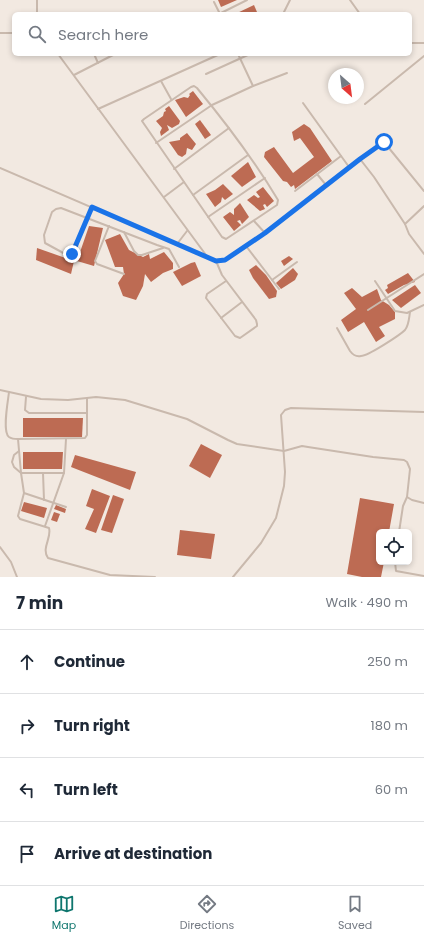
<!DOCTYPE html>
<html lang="en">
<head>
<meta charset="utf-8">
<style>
	body { margin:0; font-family:Poppins,sans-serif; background:#f6f6f7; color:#1f2937 }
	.controls { position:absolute; right:12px; bottom:12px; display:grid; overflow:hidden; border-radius:6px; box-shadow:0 2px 6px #0003 }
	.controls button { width:36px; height:36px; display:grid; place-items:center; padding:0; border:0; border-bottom:1px solid #e0e1e3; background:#fff; color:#1f2937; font:20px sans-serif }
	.compass { position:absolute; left:328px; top:68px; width:36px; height:36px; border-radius:50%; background:#fff; box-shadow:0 2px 6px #0003; rotate:152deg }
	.stop { position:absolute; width:12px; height:12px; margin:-9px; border:3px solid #1a73e8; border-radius:50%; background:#fff }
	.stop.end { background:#1a73e8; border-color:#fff; box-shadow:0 1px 4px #0008 }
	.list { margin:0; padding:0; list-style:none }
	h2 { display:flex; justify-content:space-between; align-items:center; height:52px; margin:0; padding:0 16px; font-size:17px }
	h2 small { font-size:13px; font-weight:400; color:#747a83 }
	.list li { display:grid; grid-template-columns:26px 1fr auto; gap:12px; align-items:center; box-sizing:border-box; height:64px; padding:0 16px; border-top:1px solid #e0e1e3 }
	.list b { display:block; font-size:15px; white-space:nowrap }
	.list em { font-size:13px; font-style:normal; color:#747a83 }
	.icon { flex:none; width:22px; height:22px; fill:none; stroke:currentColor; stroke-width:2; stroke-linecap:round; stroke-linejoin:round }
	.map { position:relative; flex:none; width:424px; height:577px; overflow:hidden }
	.search { position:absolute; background:#fff; box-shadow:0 2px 6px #0003; left:12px; right:12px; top:12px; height:44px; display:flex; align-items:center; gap:10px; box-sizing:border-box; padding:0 14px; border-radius:6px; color:#747a83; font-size:15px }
	.sheet { height:308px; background:#fff }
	nav { display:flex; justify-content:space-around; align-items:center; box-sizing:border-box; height:56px; border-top:1px solid #e0e1e3; background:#fff; font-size:11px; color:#747a83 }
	nav a { display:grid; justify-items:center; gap:2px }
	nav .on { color:#0f766e }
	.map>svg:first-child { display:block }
	.building { fill:#bd6b53 }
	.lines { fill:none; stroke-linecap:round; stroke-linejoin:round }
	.service { stroke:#c9b9ad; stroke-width:2 }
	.route { stroke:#1a73e8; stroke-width:5 }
</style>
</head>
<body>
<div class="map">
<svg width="424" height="577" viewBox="0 0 424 577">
	<rect width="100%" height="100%" fill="#f2e9e1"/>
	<g class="building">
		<path d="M218,0H237L221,7Z"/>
		<path d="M254,5L257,12L250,14H235Z"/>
		<path d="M193,91L203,104L186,117L175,100L184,97L188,98L190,95L189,94Z"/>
		<path d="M169,106L180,121L179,124L172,128L167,125L169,130L161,136L160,132L162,128L156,121L163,116L164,112L166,111L165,109Z"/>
		<path d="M200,120L211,135L205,139L195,124Z"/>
		<path d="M304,124L310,128L332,161L295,189L294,185L291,187L287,182L283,181L264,157L265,152L274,147L293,173L314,157L300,138L294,141L292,132Z"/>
		<path d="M187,133L196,144L192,150L187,148L186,154L182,157L178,155L169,142L180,140V138Z"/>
		<path d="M248,162L256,177L242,187L231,176Z"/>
		<path d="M223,184L233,194L225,200L222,197L221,202L215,207L206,194L215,190Z"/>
		<path d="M263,187L274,201L267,207L265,204L263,205L265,209L260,211L247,200L254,195L258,198L260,197L256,192Z"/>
		<path d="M240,203L249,217L242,224L240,220L237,221L241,225L234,231L223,217L230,212L234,215V209Z"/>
		<path d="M89,226L103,228L94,266L77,261Z"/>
		<path d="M120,234L129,250L143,257L149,254L150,259L164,252L173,263V269L163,273L151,282L145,274L143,286L136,300L123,296L118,283L124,274L123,267H115L105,240Z"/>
		<path d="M37,248L74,261L71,274L36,260Z"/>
		<path d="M289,256L293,259L284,266L281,261Z"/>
		<path d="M195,262L201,276L182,286L173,272L191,263Z"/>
		<path d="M256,265L266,275L277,291L276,297L269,299L253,278L249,270Z"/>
		<path d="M293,268L298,274L295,280L281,289L276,283Z"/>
		<path d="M408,273L415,282L404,285L388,294L385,290L388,288L387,285Z"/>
		<path d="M415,285L421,293L401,308L392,300Z"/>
		<path d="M352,288L362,297L377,289L381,300L389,305L395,312V319L379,327L385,336L376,342L364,322L348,332L341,320L356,309L344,293Z"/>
		<path d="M23,418H83L82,437H23Z"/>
		<path d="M201,444L222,455L210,478L189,466Z"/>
		<path d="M23,452H63L62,469H23Z"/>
		<path d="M75,455L136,472L130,490L71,467Z"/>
		<path d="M92,489L110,496L96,533L85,529L94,509L86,506Z"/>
		<path d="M113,495L124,499L112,533L101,530Z"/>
		<path d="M360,498L394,504L389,532H379V562H384L381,577H362L347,574Z"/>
		<path d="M24,502L47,508L44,518L21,511Z"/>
		<path d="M56,505L66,509L65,513L54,509Z"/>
		<path d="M54,512L60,514L57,522L51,520Z"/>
		<path d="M180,530L215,534L211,559L177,555Z"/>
	</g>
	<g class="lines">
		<g class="service">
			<path d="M350,0L360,14"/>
			<path d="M214,2L220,14"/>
			<path d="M37,14V0"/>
			<path d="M219,14L247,0"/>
			<path d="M283,14L290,0"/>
			<path d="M0,33H14"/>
			<path d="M410,43H424"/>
			<path d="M58,54L206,255"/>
			<path d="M94,54L98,63"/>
			<path d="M238,54L253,86"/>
			<path d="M206,74L250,54"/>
			<path d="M74,75L115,54"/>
			<path d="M161,81L171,99"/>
			<path d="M194,86L197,88C226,123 254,160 278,200L277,205L226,239L222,237L142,121L144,119L191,87Z"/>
			<path d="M303,103L349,167"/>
			<path d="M365,104L424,56"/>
			<path d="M98,109L220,54"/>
			<path d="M156,143L212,105L253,86L287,73"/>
			<path d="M360,159L374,177L405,224"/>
			<path d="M0,168L216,261L225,260L265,233L360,159L384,142L424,191"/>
			<path d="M174,169L229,128"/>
			<path d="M317,174L326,185"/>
			<path d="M295,191L341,156"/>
			<path d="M193,195L248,155"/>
			<path d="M164,197L184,182"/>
			<path d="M424,206L405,224L409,234L424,254"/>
			<path d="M92,207L73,253L67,255L45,243L44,235L52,212L56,209L61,208L157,245L169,249L179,267"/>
			<path d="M208,217L265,178"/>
			<path d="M254,221L265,233"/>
			<path d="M109,226L95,261L97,264L124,274"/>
			<path d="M124,232L134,251L138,255H142L163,248"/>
			<path d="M177,244L187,231"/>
			<path d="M246,246L279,289"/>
			<path d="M216,261L222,275L256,320L257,324V326L240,338L235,336L206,298L207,294L226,281"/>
			<path d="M272,280L297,262"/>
			<path d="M375,281L395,311L407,313L424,305"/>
			<path d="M368,310L424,274"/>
			<path d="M221,318L242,302"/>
			<path d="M337,328L350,351C353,355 357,357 361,356C368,356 400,335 405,330C409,325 409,318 410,312"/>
			<path d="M0,390L41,399L68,400L96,397L125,400L187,419L228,440L237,444L284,451L302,446L308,447L373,457L404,460L407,462L410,469L407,497L403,506L399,532"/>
			<path d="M9,392C8,401 2,432 9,437C12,439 15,439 18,439L85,438L87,435V398"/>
			<path d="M26,397L25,410L29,413H87"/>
			<path d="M18,439L21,473L24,493L18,516L20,519L49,528C52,538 41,548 48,558L110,575L155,577"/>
			<path d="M19,451L14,455L12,462L14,467L21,473H64"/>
			<path d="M43,473L44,500"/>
			<path d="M24,493L66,507"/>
			<path d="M407,497L412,500L424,503"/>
			<path d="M45,526L64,473L66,439"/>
			<path d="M0,547L11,562L17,577"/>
			<path d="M395,562L396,571L424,576"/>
			<path d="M233,577L261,543L276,518L284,486L285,472L281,415L285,410L291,408L424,412"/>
		</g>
	</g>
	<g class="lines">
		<path class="route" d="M72,254L92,207L216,261L225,260L265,233L360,159L384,142"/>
	</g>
</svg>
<div class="controls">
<button><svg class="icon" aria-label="locate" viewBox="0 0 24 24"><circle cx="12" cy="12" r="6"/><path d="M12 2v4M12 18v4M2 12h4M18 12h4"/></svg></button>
</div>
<svg class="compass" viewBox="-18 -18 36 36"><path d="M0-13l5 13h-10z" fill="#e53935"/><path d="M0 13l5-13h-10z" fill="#747a83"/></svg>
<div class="stop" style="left:384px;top:142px"></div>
<div class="stop end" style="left:72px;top:254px"></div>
<div class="search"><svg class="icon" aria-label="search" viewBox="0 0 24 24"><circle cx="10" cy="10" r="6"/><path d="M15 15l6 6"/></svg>Search here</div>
</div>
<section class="sheet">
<h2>7 min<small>Walk · 490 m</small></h2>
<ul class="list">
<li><svg class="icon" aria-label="ahead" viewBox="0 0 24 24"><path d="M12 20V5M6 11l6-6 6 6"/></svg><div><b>Continue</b></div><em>250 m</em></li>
<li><svg class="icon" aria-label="right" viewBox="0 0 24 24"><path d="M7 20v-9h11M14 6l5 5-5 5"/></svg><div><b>Turn right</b></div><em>180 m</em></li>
<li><svg class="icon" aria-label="left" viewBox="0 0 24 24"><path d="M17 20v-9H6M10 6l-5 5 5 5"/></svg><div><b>Turn left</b></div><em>60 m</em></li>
<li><svg class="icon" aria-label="arrive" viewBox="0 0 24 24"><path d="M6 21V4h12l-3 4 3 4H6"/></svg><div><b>Arrive at destination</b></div></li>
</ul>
</section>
<nav>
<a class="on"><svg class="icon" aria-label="map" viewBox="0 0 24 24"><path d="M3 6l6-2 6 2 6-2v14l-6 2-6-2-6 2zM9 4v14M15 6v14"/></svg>Map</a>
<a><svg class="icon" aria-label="directions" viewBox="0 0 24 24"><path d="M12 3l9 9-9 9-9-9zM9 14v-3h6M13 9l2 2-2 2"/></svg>Directions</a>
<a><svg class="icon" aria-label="saved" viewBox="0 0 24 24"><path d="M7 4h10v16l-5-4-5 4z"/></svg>Saved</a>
</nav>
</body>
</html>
